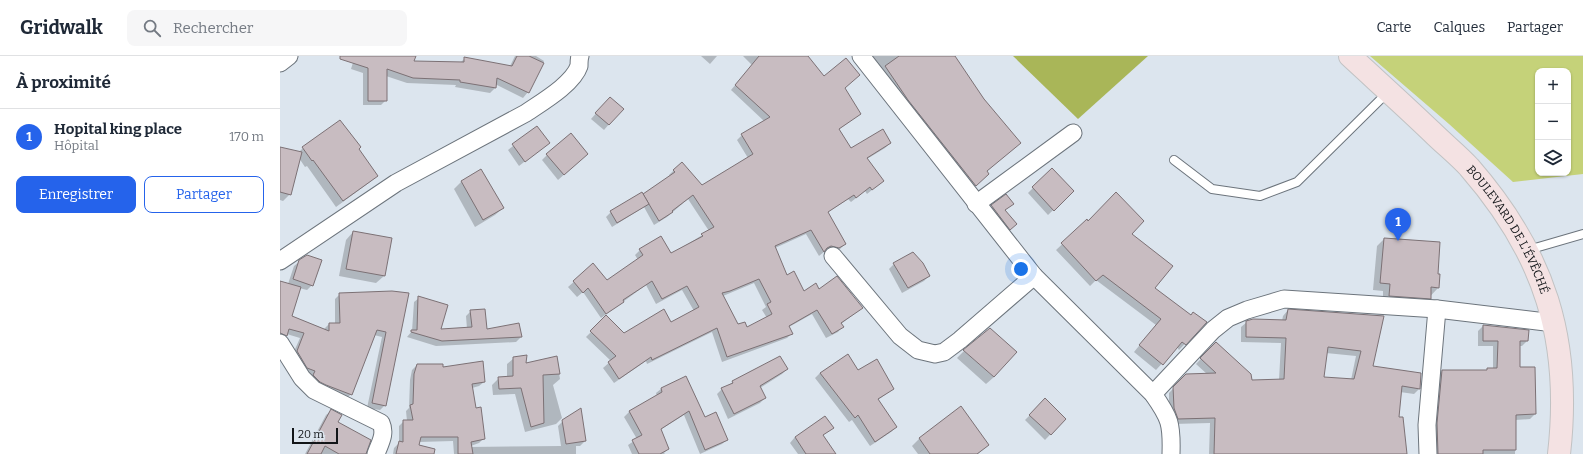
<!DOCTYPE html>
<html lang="fr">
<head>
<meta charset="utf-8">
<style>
	body { margin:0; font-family:Bitter,serif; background:#f6f6f7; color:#1f2937 }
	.controls { position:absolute; right:12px; top:12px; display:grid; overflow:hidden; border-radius:8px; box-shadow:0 1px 3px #0004 }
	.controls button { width:36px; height:36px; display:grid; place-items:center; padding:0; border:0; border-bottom:1px solid #e0e1e3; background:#fff; color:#1f2937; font:20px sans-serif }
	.scale { position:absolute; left:12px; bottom:10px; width:46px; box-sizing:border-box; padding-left:4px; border:2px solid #121518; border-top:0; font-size:11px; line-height:14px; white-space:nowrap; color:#121518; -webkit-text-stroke:3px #dce5ee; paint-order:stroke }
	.you { position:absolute; left:741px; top:213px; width:14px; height:14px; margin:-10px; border:3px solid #fff; border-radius:50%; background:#1a73e8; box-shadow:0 0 0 6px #1a73e833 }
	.badge { display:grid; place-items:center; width:26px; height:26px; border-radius:50%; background:#2563eb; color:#fff; font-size:13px; font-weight:700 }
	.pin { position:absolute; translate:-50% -33px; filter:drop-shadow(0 1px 2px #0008) }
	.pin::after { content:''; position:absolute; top:21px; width:14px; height:12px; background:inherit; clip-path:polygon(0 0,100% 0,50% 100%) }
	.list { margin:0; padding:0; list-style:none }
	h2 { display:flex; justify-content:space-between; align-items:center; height:52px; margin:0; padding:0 16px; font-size:17px }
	h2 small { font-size:13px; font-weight:400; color:#747a83 }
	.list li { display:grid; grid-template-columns:26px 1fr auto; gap:12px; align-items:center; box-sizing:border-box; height:56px; padding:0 16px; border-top:1px solid #e0e1e3 }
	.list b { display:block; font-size:15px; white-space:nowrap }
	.list p { margin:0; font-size:13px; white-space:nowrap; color:#747a83 }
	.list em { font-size:13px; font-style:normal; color:#747a83 }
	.actions { display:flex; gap:8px; padding:12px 16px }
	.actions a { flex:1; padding:9px 0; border:1px solid #2563eb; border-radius:8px; text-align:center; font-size:14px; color:#2563eb }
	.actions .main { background:#2563eb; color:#fff }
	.icon { flex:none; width:22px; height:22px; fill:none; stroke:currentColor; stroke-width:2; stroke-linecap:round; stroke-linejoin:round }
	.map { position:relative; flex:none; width:1303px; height:398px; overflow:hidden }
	header { display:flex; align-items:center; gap:24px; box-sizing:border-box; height:56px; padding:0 20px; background:#fff; border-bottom:1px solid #e0e1e3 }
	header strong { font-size:19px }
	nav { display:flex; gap:22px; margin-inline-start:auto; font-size:14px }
	.search { width:280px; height:36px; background:#f6f6f7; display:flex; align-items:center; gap:10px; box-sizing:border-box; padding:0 14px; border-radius:8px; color:#747a83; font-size:15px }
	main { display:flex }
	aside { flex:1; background:#fff }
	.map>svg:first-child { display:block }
	.green { fill:#c5d279; fill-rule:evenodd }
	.forest { fill:#a9b658 }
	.shadow { fill:#0003; fill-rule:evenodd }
	.building { fill:#c8bcc1; stroke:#7c7175; fill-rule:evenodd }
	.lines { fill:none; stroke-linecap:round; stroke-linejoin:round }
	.lane-casing { stroke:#6c747c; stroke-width:10 }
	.street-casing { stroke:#6c747c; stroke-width:19 }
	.primary-casing { stroke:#c1c2c3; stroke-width:24 }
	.lane { stroke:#fff; stroke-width:8 }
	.street { stroke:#fff; stroke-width:17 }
	.primary { stroke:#f4e2e3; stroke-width:22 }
	.labels { text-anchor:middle; stroke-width:3.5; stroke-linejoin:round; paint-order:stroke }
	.street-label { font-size:12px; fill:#121518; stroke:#dce5ee }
</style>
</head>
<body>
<header>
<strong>Gridwalk</strong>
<div class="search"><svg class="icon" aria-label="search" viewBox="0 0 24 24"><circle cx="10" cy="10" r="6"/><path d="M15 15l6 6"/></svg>Rechercher</div>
<nav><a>Carte</a><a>Calques</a><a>Partager</a></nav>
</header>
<main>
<aside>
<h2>À proximité<small></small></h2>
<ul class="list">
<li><span class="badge">1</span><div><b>Hopital king place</b><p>Hôpital</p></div><em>170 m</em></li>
</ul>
<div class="actions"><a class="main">Enregistrer</a><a>Partager</a></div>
</aside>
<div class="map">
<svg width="1303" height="398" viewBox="0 0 1303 398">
	<rect width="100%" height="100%" fill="#dce5ee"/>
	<path class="green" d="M1090,0H1303V118L1233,126L1169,68ZM1258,15H1288V117H1258Z"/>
	<path class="forest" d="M733,0H868L798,63Z"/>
	<g class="shadow">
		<path d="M75,0H135L133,6L180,7L185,2L230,10L235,0H256L264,5L248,36L243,42L215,28V32L210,37L175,31L176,29L127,27L106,20V44L101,49H83V17L71,13Z"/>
		<path d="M421,0H437L430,8Z"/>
		<path d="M463,0H526L544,21L564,32L580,58L558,74L571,93L610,87L605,92L587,103L603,125L587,138L585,135L571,146L568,143L547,157L565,188L560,193L553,197L545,195L539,200L526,178L495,192L506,220L524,236L539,234L582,252L561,268L562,271L558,276L546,282L532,258L509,271L512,277L507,282L442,306L432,276L367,308L366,305L334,327L323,312L331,305L306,281L326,261L344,278L391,267L414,255L402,234L376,248L366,229L321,262L303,236L297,241L288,231L313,209L327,225L358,204L355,199L360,194L391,198L429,175L408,143L387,161L374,169L364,151L332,171L326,161L331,156L363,140L390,121L389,119L394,114L422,130L468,102L457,84L462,79L484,65L451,34L472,9ZM474,227L486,251L482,254L487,262L467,273L457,270L443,240Z"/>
		<path d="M591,0H674L703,44L733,93L706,116L701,124L689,135Z"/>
		<path d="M325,47L342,53L324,74L311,63Z"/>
		<path d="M257,71L268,87L239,110L228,94Z"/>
		<path d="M0,92L19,96L23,92L78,93L97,120L90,126L56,151L27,110L25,111L19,102L10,138L3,145L0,144Z"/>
		<path d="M307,98L278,124L262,104L267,99Z"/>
		<path d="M772,113L793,135L768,159L748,137Z"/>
		<path d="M201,114L223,152L215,159L195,171L174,133L181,126Z"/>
		<path d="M726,139L732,148L724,155L731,172L725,177L707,155Z"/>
		<path d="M807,165L850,178L874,233L911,260L926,266L899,294L897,291L876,314L854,296L876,269L816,224L810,230L776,194Z"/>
		<path d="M73,176L111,183L104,220L96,227L59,220L66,184Z"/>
		<path d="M1104,183L1156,219L1158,232L1142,249L1103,247V235L1093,234L1097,190Z"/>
		<path d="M20,205L32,229L27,234L19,232L11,260L44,273L49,268H55V243L60,238L112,236L105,349L100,354L87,352L102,281L94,279L71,338L66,343L35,330L12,300L20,282L0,276V226L8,228L14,210Z"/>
		<path d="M614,208L649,220L644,225L622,237L609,213Z"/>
		<path d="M139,242L160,274L187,273L186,260L191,255L206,275L238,268L241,281L236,286L156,290L127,281L132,275L134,246Z"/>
		<path d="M1008,254L1103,260L1092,310L1139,333L1134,338L1120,336L1118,362L1126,398H929L930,367L893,368L889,358V337L906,319L927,318L916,308L936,287L971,325L999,324L1001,287L961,286V271L967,266L1002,265L1003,260ZM1046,297L1076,300L1071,324L1043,322Z"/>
		<path d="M1203,270L1247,285L1242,290H1239V313L1254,312L1255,358L1250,363L1235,364V398H1153L1157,320L1162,315H1206L1213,313V290H1198V275Z"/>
		<path d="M684,295L714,321L706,328L677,302Z"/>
		<path d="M568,299L578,315L613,333L598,344L616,371L611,376L590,390L572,364L569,366L535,322L540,317Z"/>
		<path d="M276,301L280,323L273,329L282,362L276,368L245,376L235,338L213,339L212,329L219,322H227V308L234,302L245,308Z"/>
		<path d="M137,309L162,312L204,326L199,330L192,332L195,353L204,382L199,387L188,391L281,390L278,370L283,365L305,385L300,390H296V398H174L173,385L139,386L136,398H113L114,392L119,387V370L124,365H127L126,355L129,352L130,324L132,314Z"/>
		<path d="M507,313L502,318L480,332L485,342L480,347L448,363L437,338L442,333L453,326Z"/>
		<path d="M381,333L425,362L447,384L442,388L420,398L404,359L380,374L388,393L384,397L385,398H352L348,389L357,383L344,361L349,356L377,340L376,337Z"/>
		<path d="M765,344L785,363L765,384L745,364Z"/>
		<path d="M681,352L708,389L698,398H638L632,390L639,383Z"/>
		<path d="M51,355L57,366L86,398H25L46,359Z"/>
		<path d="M552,372L542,380L555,398H518L510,387L515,381Z"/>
	</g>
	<g class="building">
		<path d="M60,0H136L134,5L184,6V1L232,10L237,0H249L264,7L249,37L217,22L216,32L180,26V24L133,22L107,13V45H88V12L60,3Z"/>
		<path d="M479,0H528L544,20L566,2L580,19L565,32L581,58L559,73L571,92L603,73L611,87L587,102L604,125L592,134L590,131L576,142L574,139L548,156L566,188L559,192L551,190L547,192L544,196L531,174L495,190L507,219L514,215L524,235L536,227L539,233L557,220L583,252L561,267L564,271L552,278L537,254L509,270L513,278L447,301L437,272L372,304L371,301L339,323L328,306L336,300L310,275L326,259L344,277L384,253L391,266L419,251L407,230L382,243L372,225L343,244L344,246L326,258L308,232L303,237L293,225L313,207L327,224L363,199L359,193L381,180L391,197L423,180L421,178L434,171L413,139L392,155L393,156L379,165L363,138L395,116L393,114L402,106L422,129L473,98L461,78L490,61L455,29ZM479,223L491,246L487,248L492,258L467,271L465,266L458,268L442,237L450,235Z"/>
		<path d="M619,0H675L704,43L741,87L707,115L709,118L696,130L628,44L605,10Z"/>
		<path d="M330,41L344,53L329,69L315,57Z"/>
		<path d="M60,64L81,91L79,93L98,120L63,145L33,104L32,105L22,91Z"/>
		<path d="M257,70L270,87L245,106L232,88Z"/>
		<path d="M291,77L308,98L284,119L266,98Z"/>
		<path d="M0,91L22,96L11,139L0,136Z"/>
		<path d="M772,112L794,135L774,155L752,131Z"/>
		<path d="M201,113L224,152L203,164L181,125Z"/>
		<path d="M362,136L369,148L337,167L330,155Z"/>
		<path d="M836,136L864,165L852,178L893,210L875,232L911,259L913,256L927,266L906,289L902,286L883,309L859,289L881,263L823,219L816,225L781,187L807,163L808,165Z"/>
		<path d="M726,138L734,148L725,154L737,168L730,174L711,149Z"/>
		<path d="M73,175L112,182L105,220L66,213Z"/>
		<path d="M1104,182L1160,186L1158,218H1160L1159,232L1151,231V243L1109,240L1110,228L1100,227Z"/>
		<path d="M633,196L643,207L650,220L628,232L613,207Z"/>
		<path d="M27,199L42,204L33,230L13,223L19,204Z"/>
		<path d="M0,225L21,231L12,260L49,275V267H60L59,237L112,235L129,237L106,350L92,347L106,276L97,274L72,339L46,329L40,326L33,319L35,315L27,312L17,295L24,277L9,273L7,280L0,277Z"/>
		<path d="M138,240L168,249L161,273L192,271L190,254L205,253L207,273L239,267L242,281L162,285L131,276V274H137Z"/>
		<path d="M1008,253L1104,260L1093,310L1141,317L1140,333L1122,330L1119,361H1123L1127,398H934L935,362L898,363L894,352L893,331L906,318L936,317L920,302L936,286L971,318L972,324L1004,323L1006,282L966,281V265L973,263L1006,264ZM1048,291L1081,295L1074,323L1044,321Z"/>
		<path d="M1203,269L1249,274L1248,285H1240V311H1255L1256,358L1236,359V394H1203V398H1158L1157,367L1162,314H1207V312H1217L1218,285H1203Z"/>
		<path d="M710,272L737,296L714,321L683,294Z"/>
		<path d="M568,298L578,314L597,303L614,333L598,343L617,371L595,386L578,359L575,362L540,317Z"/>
		<path d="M247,299L246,307L277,300L280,318L263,319L264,367L251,371L241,332L219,333L218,321L233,320V301Z"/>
		<path d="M500,300L508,313L480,330L486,342L454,358L441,332L453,327L452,325Z"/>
		<path d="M203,305L205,326L192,328L196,352L201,351L205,383L191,386L193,398H178V381H141L139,389L155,393L154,398H116L119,385L123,386V364H133L130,349L133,348L134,318L137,308H163V311Z"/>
		<path d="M406,320L425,361L436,356L448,384L425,394L409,355L381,373L389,393L380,398H359L352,384L362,379L349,355L382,336L381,332Z"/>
		<path d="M765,342L786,363L771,379L749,359Z"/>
		<path d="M681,350L709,389L697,398H650L639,382Z"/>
		<path d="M301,352L306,385L286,388L282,364Z"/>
		<path d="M51,353L62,359L58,366L91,384L86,398H59L45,390L41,398H27Z"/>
		<path d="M545,360L554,372L543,379L556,398H526L515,381Z"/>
	</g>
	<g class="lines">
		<g class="lane-casing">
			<g id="lane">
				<path d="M894,104L932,133L980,140L1017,126L1108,36"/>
				<path d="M1248,194L1303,178"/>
			</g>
		</g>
		<g class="street-casing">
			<g id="street">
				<path d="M581,0L754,220L873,338C890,362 892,368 891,398"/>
				<path d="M0,7L9,0"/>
				<path d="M696,148L793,77"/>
				<path d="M553,200L620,280L638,294L655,298L664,296L680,284L754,220"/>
				<path d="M0,205L116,127L246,57C262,46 293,28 299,10C299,7 299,3 300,0"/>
				<path d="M0,287L22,322L34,334L101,367C106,378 100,387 96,398"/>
				<path d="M873,338L933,274L948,262L967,254L1004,243L1157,253L1274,267"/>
				<path d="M1148,398L1147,369L1157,253"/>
			</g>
		</g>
		<g class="primary-casing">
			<g id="primary">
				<path id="s1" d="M1070,0C1097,25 1125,50 1152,76C1164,88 1178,99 1189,111C1265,198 1292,284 1279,398"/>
			</g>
		</g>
		<use href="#lane" class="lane"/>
		<use href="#street" class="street"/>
		<use href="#primary" class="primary"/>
	</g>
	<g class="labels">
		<g class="street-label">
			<text dy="4" stroke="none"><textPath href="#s1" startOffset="237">BOULEVARD DE L'ÉVÊCHÉ</textPath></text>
		</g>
	</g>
</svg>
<div class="controls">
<button>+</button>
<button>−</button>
<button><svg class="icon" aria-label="layers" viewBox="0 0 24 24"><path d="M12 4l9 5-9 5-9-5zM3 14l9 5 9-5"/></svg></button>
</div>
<div class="scale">20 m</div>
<div class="you"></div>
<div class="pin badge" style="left:1118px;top:185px">1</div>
</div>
</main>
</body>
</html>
